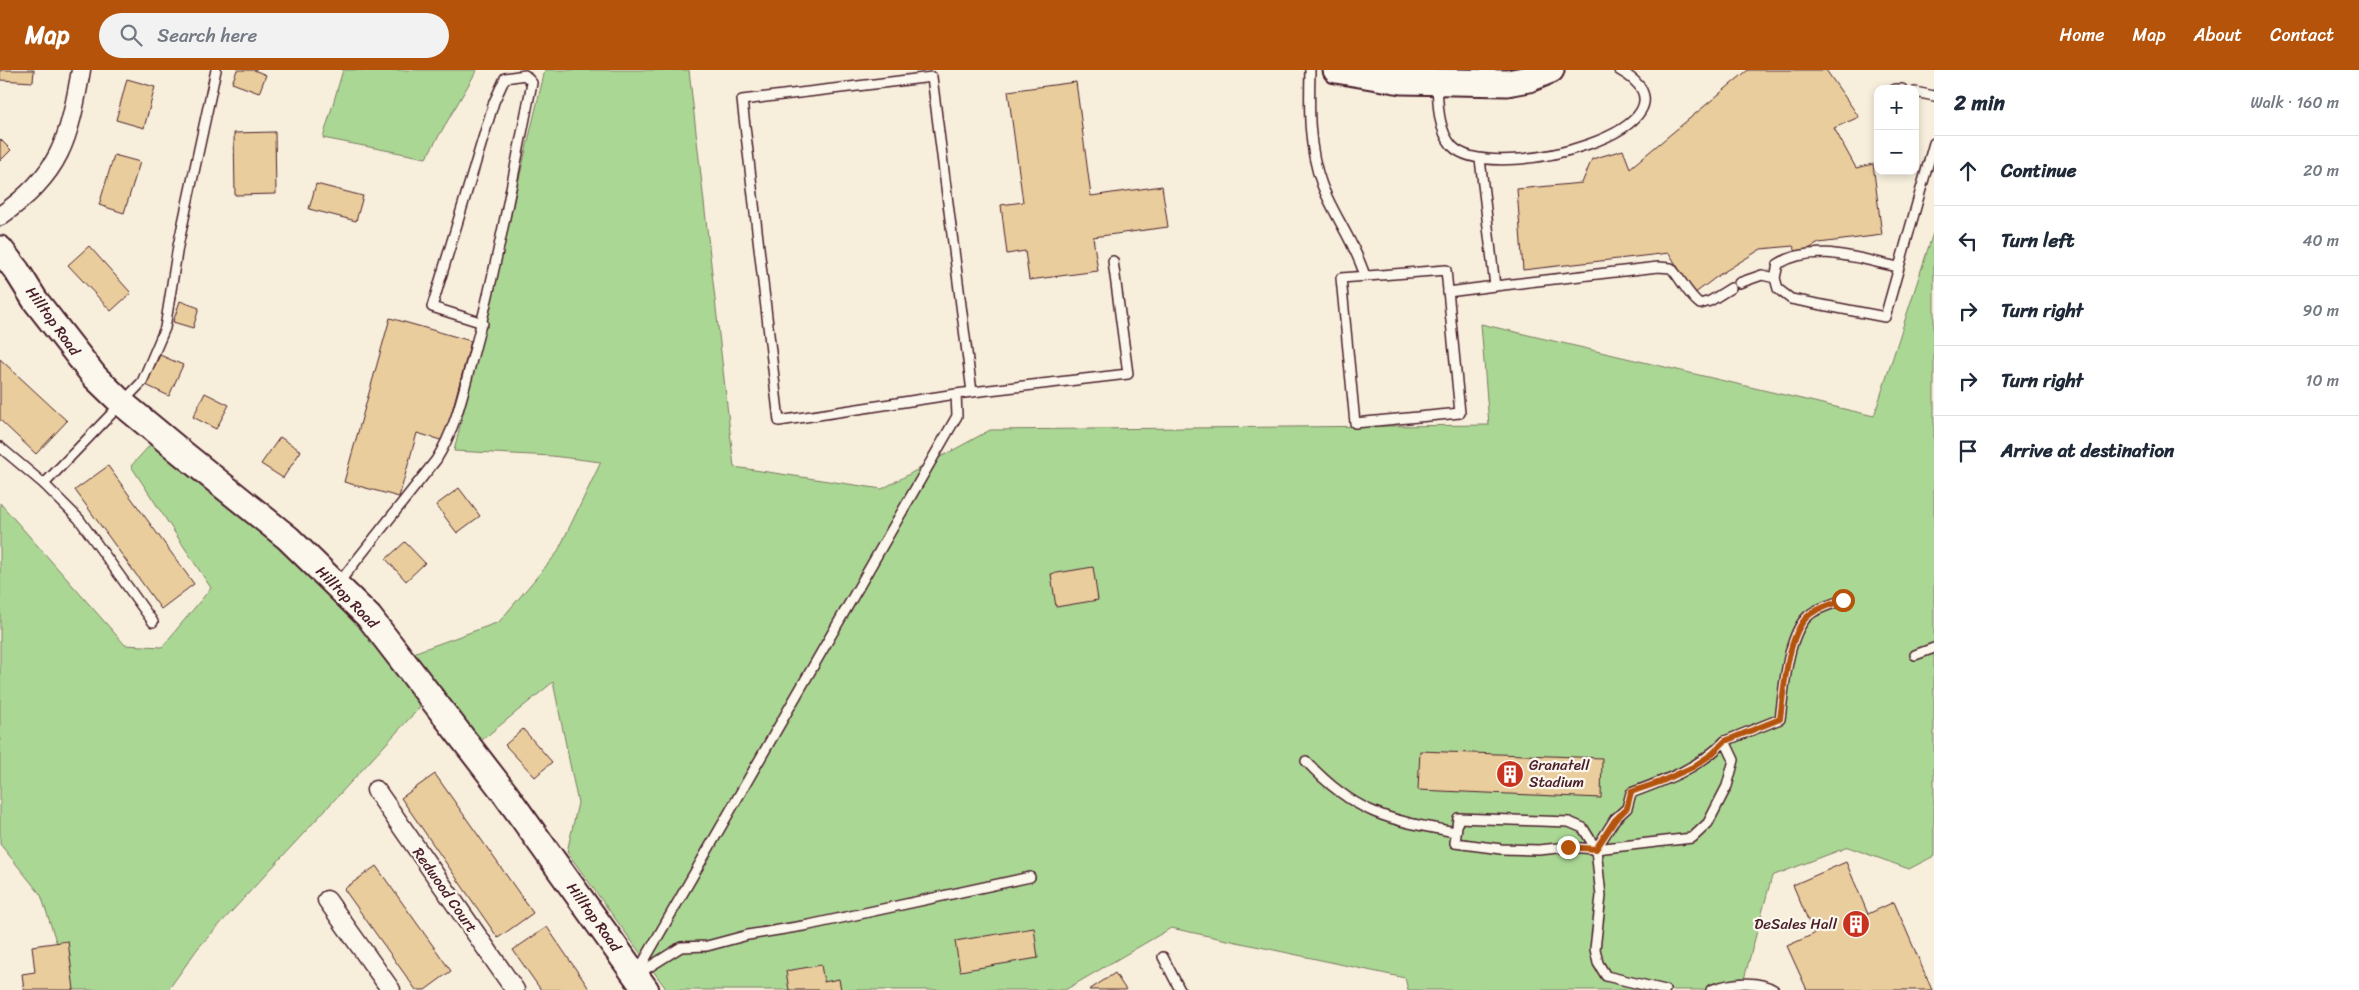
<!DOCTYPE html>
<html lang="en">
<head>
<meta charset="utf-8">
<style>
	body { margin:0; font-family:Sriracha,sans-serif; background:#f2f2f3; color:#1f2937 }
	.controls { position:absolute; right:15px; top:15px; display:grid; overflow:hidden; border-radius:10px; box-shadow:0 2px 8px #0003 }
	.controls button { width:45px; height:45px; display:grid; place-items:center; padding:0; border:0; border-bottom:1px solid #e0e1e3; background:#fff; color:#1f2937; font:25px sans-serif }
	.stop { position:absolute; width:15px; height:15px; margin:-11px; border:4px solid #b45309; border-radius:50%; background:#fff }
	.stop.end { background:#b45309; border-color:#fff; box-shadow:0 1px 5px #0008 }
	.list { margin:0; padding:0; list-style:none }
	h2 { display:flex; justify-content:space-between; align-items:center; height:65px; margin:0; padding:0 20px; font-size:21px }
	h2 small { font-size:16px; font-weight:400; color:#747a83 }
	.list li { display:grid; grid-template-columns:32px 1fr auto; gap:15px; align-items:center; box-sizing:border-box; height:70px; padding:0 20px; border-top:1px solid #e0e1e3 }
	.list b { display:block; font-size:19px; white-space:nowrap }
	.list em { font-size:16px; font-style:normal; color:#747a83 }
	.icon { flex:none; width:28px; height:28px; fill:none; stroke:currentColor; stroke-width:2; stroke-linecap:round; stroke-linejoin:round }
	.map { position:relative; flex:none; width:1934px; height:920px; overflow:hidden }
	header { display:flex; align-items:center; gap:30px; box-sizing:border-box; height:70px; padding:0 25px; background:#b45309; color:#fff }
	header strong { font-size:24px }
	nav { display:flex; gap:28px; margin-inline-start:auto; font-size:18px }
	.search { width:350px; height:45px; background:#f2f2f3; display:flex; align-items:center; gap:12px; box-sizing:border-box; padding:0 18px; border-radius:28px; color:#747a83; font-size:19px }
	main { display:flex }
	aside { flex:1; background:#fff }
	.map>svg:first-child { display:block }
	.green { fill:#abd795; stroke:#7a7b60 }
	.building { fill:#e9cd9d; stroke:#4a1f2b }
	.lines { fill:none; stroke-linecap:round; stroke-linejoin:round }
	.lane-casing { stroke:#4a1f2b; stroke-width:12 }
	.street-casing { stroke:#4a1f2b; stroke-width:21 }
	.secondary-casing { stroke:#4a1f2b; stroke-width:29 }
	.lane { stroke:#fbf7ec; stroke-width:9 }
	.street { stroke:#fbf7ec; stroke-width:18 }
	.secondary { stroke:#fbf7ec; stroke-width:25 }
	.route { stroke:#b45309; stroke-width:6 }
	.labels { text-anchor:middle; stroke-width:4.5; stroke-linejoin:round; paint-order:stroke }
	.street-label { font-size:15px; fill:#4a1f2b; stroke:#fbf7ec }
	.poi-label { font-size:15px; fill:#4a1f2b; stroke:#fbf7ec; text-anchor:start }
</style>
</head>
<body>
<header>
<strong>Map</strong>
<div class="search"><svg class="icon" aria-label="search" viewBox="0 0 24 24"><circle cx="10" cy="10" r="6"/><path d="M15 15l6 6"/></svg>Search here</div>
<nav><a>Home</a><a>Map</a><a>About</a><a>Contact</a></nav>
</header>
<main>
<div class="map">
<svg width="1934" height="920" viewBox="0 0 1934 920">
	<rect width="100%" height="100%" fill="#f7efdc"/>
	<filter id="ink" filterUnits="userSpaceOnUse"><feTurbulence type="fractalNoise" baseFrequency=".02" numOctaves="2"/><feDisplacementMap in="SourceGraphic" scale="10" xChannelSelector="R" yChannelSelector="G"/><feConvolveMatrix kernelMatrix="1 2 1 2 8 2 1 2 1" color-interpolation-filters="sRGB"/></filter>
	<g filter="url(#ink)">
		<g class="green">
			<path d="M343,0H477L426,88L323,68Z"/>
			<path d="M545,0H689L734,397L882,419L990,360L1489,355L1481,254L1874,346L1934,160V786L1909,799L1848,777L1772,806L1741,920H1408L1405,908L1171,858L1065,920H667L567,782L578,733L553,612L476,675L431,625L198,878L168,920H72L41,825L0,774V433L125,575L162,577L211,518L131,396L160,364L402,587L499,552L557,483L601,392L552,386L454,381Z"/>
		</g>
		<g class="building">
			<path d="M0,0H34L33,12L0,10Z"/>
			<path d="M237,0H254L266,5L259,23L232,13Z"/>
			<path d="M1748,0H1826L1859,47L1834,58L1856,98L1873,94L1882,165L1819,173L1798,185L1793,176L1761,179L1719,205L1694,224L1669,183L1523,200L1517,119L1582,113L1592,89L1623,80L1630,98Z"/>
			<path d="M127,9L155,17L144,58L116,50Z"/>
			<path d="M1076,12L1091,126L1162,116L1168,157L1093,167L1098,201L1029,210L1025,181L1007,184L1001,135L1023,132L1008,21Z"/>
			<path d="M275,62L276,124L235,125L234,63Z"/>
			<path d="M0,69L11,80L0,91Z"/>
			<path d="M114,85L140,92L124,143L99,135Z"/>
			<path d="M316,114L363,126L356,151L309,139Z"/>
			<path d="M89,176L131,223L111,241L68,195Z"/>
			<path d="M180,231L199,238L193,258L173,252Z"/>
			<path d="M390,248L471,271L444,371L417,363L399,427L344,412Z"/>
			<path d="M160,285L183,295L169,326L146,315Z"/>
			<path d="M0,289L67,351L36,384L0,350Z"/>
			<path d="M205,323L229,335L216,359L193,347Z"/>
			<path d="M280,367L301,381L283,408L261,394Z"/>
			<path d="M108,396L194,514L161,539L75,420Z"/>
			<path d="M459,418L480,446L457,463L436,435Z"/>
			<path d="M405,472L425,493L406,511L386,489Z"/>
			<path d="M1093,497L1098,530L1056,537L1051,504Z"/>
			<path d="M523,659L552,692L535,707L505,675Z"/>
			<path d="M1420,681L1602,688L1601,728L1418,720Z"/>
			<path d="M435,704L533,843L498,868L401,728Z"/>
			<path d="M1846,792L1868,844L1894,832L1932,920H1807L1787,876L1814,864L1793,815Z"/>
			<path d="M376,796L451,901L425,920H416L344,819Z"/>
			<path d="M547,857L590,920H541L513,880Z"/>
			<path d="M1034,858L1038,888L960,901L955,871Z"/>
			<path d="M68,871L74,920H24L22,904L35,902L32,876Z"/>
			<path d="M821,895L824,912L839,909L841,920H789L786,901Z"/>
			<path d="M1115,903L1126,920H1089Z"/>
		</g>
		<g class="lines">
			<g class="lane-casing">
				<g id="lane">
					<path d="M1310,0C1309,38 1308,78 1322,115C1334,146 1355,173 1365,206"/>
					<path d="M1437,14C1438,34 1438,60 1452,76C1492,118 1719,55 1619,0"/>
					<path d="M1895,19H1902"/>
					<path d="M1915,22L1934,26"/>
					<path d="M1898,197C1859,189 1814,172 1778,194L1775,208L1778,219L1791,229L1885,247L1934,73"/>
					<path d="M1446,200L1460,343L1355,353L1341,208Z"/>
					<path d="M1739,213L1762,205L1775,208"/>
					<path d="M1495,216L1658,197L1671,198C1682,210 1687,224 1700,234L1710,231L1731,218"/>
					<path d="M1448,222L1495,216L1480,89"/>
					<path d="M972,322L1128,304L1113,191"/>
					<path d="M0,377L44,414L79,449L153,552"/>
					<path d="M44,414L142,312L165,258L178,176L216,0"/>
					<path d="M337,515L436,390C455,360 462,327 471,293C496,201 513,107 532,13L525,5L505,8L494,32L432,237L483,253"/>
					<path d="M1915,585L1934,578"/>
					<path d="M1725,671L1780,649C1784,621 1787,565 1808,546C1816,538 1833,534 1843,530"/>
					<path d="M1306,691C1355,744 1388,750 1456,762"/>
					<path d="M1596,779L1615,749L1627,738L1631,723C1666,710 1699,698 1725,671L1734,690L1727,716L1708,753L1692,768L1596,779L1568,777L1539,780L1501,779L1455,773L1458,748L1569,752L1583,758L1596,779L1601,826L1595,879L1598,893L1606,906L1665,920"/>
					<path d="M1163,887L1180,920"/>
					<path d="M637,903L957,346L956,324L779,351L742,30L932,7L972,322L956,324"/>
					<path d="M638,904L681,877L707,876L748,865L809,855L1030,807"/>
					<path d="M1711,920C1730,913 1757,909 1774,920"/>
				</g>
			</g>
			<g class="street-casing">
				<g id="street">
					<path d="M0,146C61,104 69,69 81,0"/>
					<path d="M376,720L515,920"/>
					<path d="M327,830L391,920"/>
				</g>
			</g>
			<g class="secondary-casing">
				<g id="secondary">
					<path d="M1336,0L1401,11L1507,13L1529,9L1551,0"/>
					<path d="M0,179L17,201L35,230L95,307L123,334L181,382L288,468L369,547L504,722L646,920"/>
				</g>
			</g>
			<use href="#lane" class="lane"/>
			<use href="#street" class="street"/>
			<use href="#secondary" class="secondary"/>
		</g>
	</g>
	<g class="lines" filter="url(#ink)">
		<path class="route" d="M1568,777L1596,779L1615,750L1627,738L1631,722L1660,712L1693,697L1712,684L1725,671L1780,649C1784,620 1787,565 1808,546C1816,538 1833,534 1843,530"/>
	</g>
	<defs>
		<g id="building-disc" transform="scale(1.4375)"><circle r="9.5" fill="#c8321e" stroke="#fbf7ec"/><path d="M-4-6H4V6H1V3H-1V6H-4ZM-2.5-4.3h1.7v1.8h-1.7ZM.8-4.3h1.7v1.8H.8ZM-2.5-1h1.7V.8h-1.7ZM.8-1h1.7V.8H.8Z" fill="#fff"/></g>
	</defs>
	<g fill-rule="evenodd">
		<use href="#building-disc" x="1510" y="704"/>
		<use href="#building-disc" x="1856" y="854"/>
	</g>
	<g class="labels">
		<g class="street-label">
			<text transform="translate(53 251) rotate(54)" y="5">Hilltop Road</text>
			<text transform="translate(347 527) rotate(45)" y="5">Hilltop Road</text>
			<text transform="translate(445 820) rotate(55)" y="5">Redwood Court</text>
			<text transform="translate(594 847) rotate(54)" y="5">Hilltop Road</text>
		</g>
		<g class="poi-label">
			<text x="1529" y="700">Granatell<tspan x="1529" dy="17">Stadium</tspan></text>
			<text x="1837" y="859" text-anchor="end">DeSales Hall</text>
		</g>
	</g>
</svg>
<div class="controls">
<button>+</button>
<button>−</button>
</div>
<div class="stop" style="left:1843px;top:530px"></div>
<div class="stop end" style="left:1568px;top:777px"></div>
</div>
<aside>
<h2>2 min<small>Walk · 160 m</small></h2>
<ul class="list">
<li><svg class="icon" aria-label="ahead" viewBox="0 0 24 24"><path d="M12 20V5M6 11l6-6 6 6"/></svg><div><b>Continue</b></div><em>20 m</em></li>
<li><svg class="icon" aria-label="left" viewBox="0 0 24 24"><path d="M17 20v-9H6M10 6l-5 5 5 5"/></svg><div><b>Turn left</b></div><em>40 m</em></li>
<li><svg class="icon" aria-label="right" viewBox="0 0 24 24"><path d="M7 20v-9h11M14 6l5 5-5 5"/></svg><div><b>Turn right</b></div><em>90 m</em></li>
<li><svg class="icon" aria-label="right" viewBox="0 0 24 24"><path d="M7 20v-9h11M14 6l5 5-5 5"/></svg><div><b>Turn right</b></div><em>10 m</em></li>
<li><svg class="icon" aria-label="arrive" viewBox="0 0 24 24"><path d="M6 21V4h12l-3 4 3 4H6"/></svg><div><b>Arrive at destination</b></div></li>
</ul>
</aside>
</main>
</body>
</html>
